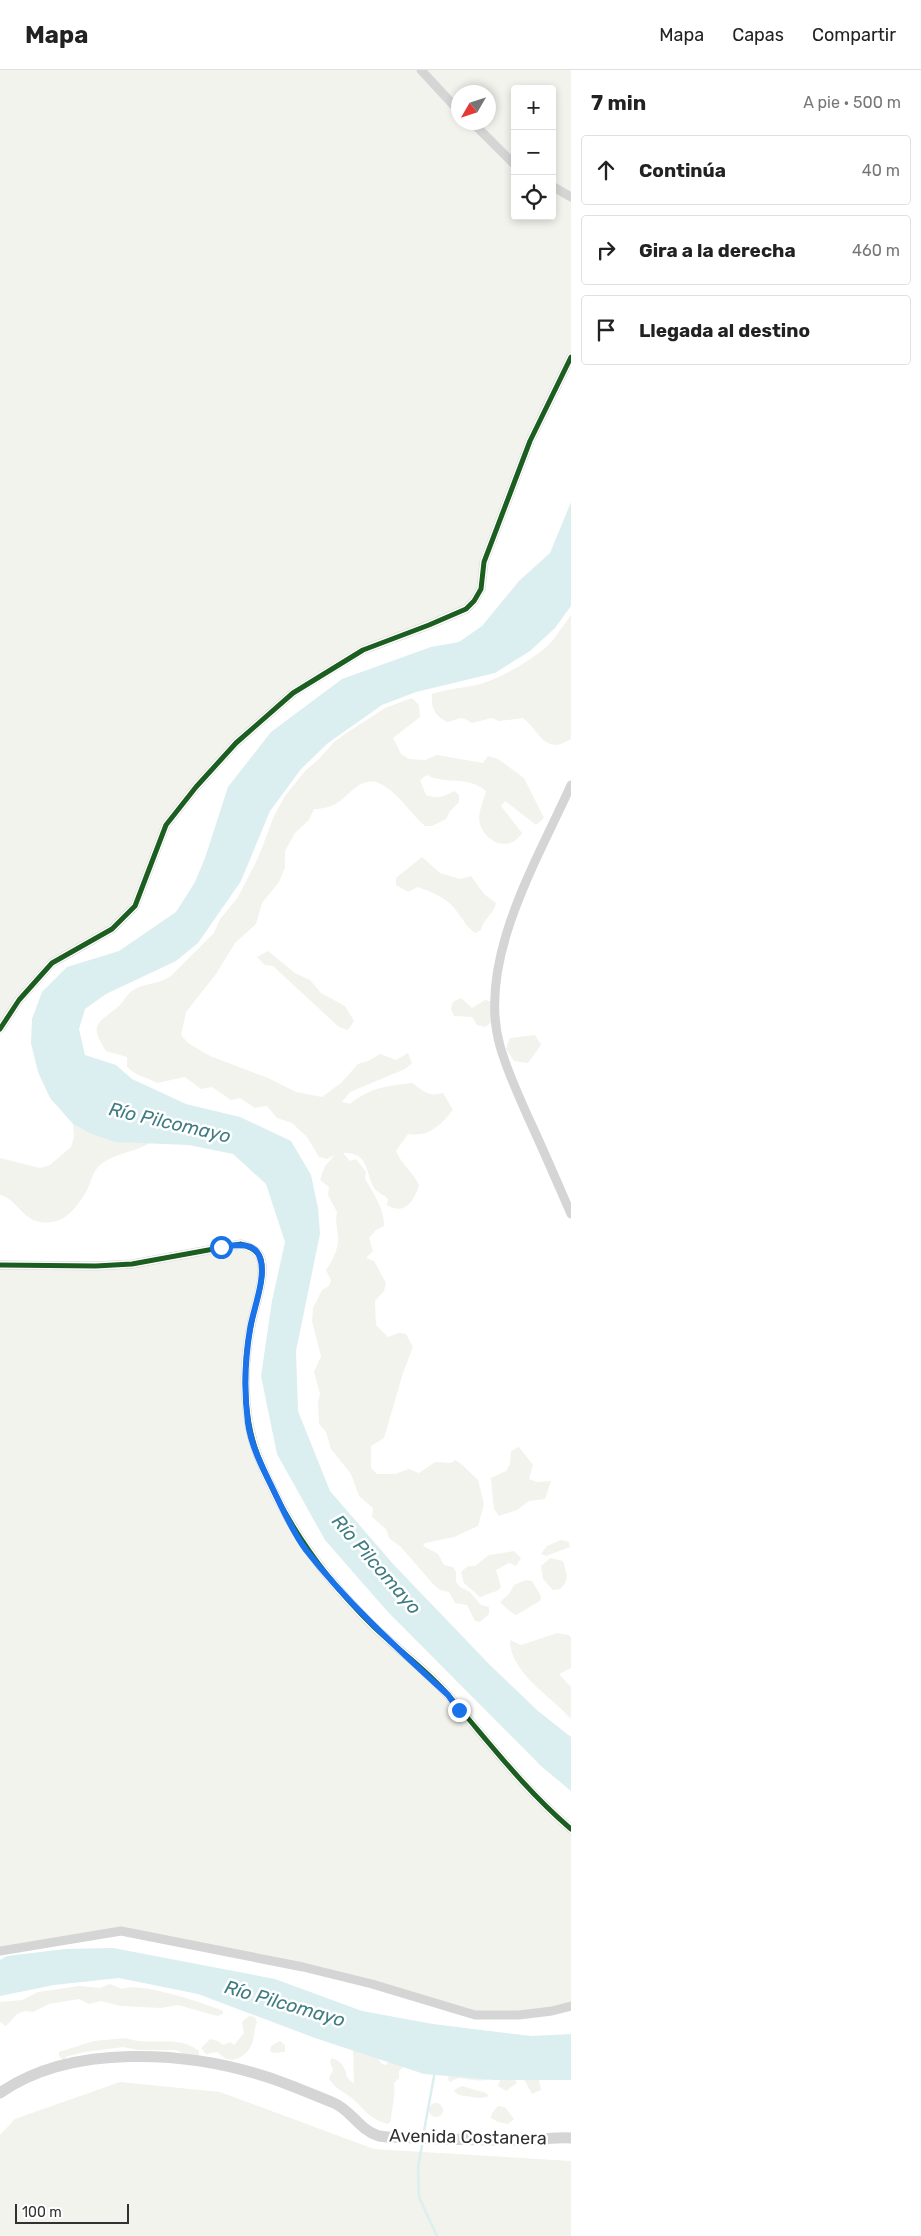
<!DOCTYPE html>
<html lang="es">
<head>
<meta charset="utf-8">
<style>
	body { margin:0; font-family:Rubik,sans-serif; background:#f2f2f2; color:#222 }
	.controls { position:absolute; right:15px; top:15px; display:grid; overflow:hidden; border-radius:5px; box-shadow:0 2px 8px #0003 }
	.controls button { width:45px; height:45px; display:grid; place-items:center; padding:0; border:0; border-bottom:1px solid #e0e0e0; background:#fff; color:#222; font:25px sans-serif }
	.compass { position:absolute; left:451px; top:15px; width:45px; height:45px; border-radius:50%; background:#fff; box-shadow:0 2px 8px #0003; rotate:231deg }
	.scale { position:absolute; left:15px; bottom:12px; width:114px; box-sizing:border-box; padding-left:5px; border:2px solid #313131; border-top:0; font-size:14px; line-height:18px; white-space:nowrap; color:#313131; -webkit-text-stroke:4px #fff; paint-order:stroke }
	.stop { position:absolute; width:15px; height:15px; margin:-11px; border:4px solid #1a73e8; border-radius:50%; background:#fff }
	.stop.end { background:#1a73e8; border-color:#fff; box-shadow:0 1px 5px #0008 }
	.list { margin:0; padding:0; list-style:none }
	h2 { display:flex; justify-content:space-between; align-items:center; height:65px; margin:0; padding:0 20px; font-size:21px }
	h2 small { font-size:16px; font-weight:400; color:#767676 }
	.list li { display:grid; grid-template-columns:32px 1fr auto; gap:15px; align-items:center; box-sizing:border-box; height:70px; margin:0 10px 10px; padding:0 10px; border:1px solid #e0e0e0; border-radius:5px }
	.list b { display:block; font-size:19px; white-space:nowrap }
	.list em { font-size:16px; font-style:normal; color:#767676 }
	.icon { flex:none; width:28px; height:28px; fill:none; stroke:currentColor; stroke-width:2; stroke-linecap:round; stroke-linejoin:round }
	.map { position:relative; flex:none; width:571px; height:2166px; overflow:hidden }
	header { display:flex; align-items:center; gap:30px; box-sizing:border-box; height:70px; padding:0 25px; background:#fff; border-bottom:1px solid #e0e0e0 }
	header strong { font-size:24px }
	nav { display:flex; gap:28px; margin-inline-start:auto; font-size:18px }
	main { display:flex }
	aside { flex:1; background:#fff }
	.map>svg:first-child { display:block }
	.green { fill:#f2f3ec; fill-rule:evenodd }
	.water { fill:#dbeef0 }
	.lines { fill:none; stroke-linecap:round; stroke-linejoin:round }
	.stream { stroke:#dbeef0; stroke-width:2.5 }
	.minor { stroke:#d5d5d5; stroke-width:9 }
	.tertiary { stroke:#d5d5d5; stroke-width:11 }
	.cycleway-casing { stroke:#fff; stroke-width:8 }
	.cycleway { stroke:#1b5e20; stroke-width:5 }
	.route { stroke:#1a73e8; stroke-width:6 }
	.labels { text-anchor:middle; stroke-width:5; stroke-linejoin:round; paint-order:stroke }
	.street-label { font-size:18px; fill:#313131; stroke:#fff }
	.water-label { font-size:19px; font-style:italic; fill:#3f7d82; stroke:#fff }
</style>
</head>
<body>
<header>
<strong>Mapa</strong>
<nav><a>Mapa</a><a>Capas</a><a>Compartir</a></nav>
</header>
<main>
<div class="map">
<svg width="571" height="2166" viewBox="0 0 571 2166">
	<rect width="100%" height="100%" fill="#fff"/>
	<g class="green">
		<path d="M0,0H571V287L530,371L474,531L363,580L293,623L236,673L166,755L135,836L124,850L52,893L0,959ZM515,19H552V146H515ZM458,22H488V52H458Z"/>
		<path d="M571,545V669C544,686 540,661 523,648L499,651L492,648L472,653C458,644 460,650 447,652C434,645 431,638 432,624C447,619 462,618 477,615C500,609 537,588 553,570C559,562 565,553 571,545Z"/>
		<path d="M412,628L419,635L420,647L393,668L401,684L409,689L425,690L437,685L483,693L488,686L498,689L524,708L544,748L536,755L505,731L501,736L522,763C511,781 489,775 481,757C476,746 483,732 486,721C468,705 445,715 427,705L420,710L426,725C437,729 444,727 454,721L459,725V732L450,741L446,749L432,756H425C411,744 401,727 386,717C365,703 355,719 340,731C332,737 323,739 314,739L309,750L295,763L285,781V797L279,812L262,833L256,854L235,873L216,904L186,942L181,965L188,973L210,986L268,1008L296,1022L322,1027L341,1013L358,994L368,991L380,984L396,990L408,983L412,993L405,999L350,1022L342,1032L350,1034C371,1017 387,1016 413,1013C423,1022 430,1027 443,1023L453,1040C440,1056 429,1067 408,1064L396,1081C402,1095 413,1102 419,1115C414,1131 405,1146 387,1135L388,1129C384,1125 378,1123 375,1119C365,1106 371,1082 343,1083L350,1091L356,1089L366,1102L365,1109C374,1124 384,1138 384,1156L376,1160L369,1168L373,1181L366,1188L374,1191L386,1213L384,1221L375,1231L376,1255L388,1267L399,1263L406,1264L413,1277L403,1303L384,1368L371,1376V1398L377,1404H395L409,1399L419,1403L435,1392L451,1393L455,1390C462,1393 471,1404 478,1410L484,1434L478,1456L454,1467L425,1473L423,1476L438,1484L444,1495L453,1497L456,1502V1512L460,1517L470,1522L481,1535L489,1537V1544L480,1552L475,1551L467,1535L455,1533L449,1522L440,1520L433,1514L401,1477L389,1468L386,1459L372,1447L373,1438L359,1426L351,1404L331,1379L326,1362L319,1354L318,1332L320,1324L314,1302L321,1286L312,1251L313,1238L322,1220L329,1216L331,1210L326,1200C333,1190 339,1178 338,1166C337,1157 335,1151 337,1142L328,1125L329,1117L320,1110L325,1096L335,1085L327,1089L319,1087L307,1067L292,1053L277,1048L267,1036L255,1038L240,1028L231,1030L212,1017L201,1019L185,1007L157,1013C147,1007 136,1006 127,997V987L106,981C88,953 98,954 119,936C124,931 128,922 135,919C147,913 160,914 171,906L214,863L220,849L238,827L258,788L274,746L285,726L305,701L319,689L334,672L348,662L385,638Z"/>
		<path d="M422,787L440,803L460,809L471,806L485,825L496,833C493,845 483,849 481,860L475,863C466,857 462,847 455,839C446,827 431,822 418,817L408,822L396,815V808Z"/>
		<path d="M268,881L295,903L310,910L321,923L345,936L354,951L348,960L339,957L273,896L265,895L257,887Z"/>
		<path d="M461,928L472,938L485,930L492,932L497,948L485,957L477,955L472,947L454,946L451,939L453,932Z"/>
		<path d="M535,965L541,975L528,993L514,991L506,979L510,968Z"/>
		<path d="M73,1054C103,1070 117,1072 150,1073C135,1082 116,1083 101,1094C93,1100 91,1112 87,1120C76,1140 61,1158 36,1151C21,1146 16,1129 0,1125V1088L40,1098L50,1095L71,1077L74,1067Z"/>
		<path d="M241,1174L260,1188L250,1259L248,1353L287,1448L334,1511L449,1625L571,1759V1936L475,1945L372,1914L121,1861L0,1881V1195L96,1196Z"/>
		<path d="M519,1377L533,1395L529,1409L537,1412L551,1411L545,1429L529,1431L517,1440L499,1446L494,1439L491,1408L506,1401L510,1394L511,1381Z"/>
		<path d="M561,1470L569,1472L570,1477L546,1486L541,1484L547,1476Z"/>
		<path d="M514,1481L521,1488L516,1496L509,1493L496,1500L501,1517L499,1520L480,1527L464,1513L461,1502L468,1496H475L489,1485Z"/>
		<path d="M550,1488L563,1491C566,1503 571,1509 560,1519L553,1520L543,1509L541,1496Z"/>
		<path d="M526,1510L532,1511L541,1526L540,1531L516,1545C511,1543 504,1536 500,1532L509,1524L514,1515Z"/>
		<path d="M557,1563L569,1565L571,1568V1598L559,1604L571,1617V1649C551,1626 510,1603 510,1570L521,1575Z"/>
		<path d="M110,1914L122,1919C138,1911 204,1933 223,1941V1944L217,1946L178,1935L161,1938L120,1936L101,1931L89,1934L79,1929L49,1934L33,1942L25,1941L17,1944L6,1956L0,1952V1932L22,1930L38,1922L79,1916L100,1918Z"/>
		<path d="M249,1946L255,1947L257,1952C254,1959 255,1962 253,1970C252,1980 238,1993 227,1989C224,1988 220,1984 217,1982L206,1984L201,1978L210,1969L218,1971L223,1975L230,1972L234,1975L244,1963L242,1952Z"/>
		<path d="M126,1968C148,1977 179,1964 199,1981V1985L193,1988L176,1980H138L123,1977L85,1982L68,1986L63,1990L59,1986V1982L94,1971Z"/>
		<path d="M280,1971L285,1975V1982L273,1983L270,1981L271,1976Z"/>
		<path d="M358,1976L369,1977L382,1994L386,1995L390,1990L406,1994L399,2001V2008L394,2013C396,2028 391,2038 391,2051L388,2054C366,2048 364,2037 349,2026C342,2021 332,2016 329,2008L333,2000L330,1992L332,1988C351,1995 341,2007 354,2013L353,1980Z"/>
		<path d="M451,2003L489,2008V2010C477,2011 470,2010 459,2008L449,2012L448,2007Z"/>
		<path d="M503,2003L514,2008L517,2013L506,2021L498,2016Z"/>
		<path d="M521,2009L539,2010L541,2020L532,2024L525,2011Z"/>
		<path d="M120,2012L220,2022L374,2079L571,2091V2166H0V2065L15,2049Z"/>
		<path d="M462,2016L486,2023L489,2026C480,2030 469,2026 458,2025L454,2020Z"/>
		<circle cx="436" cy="2040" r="7"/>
		<path d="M498,2036L505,2037L514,2049L508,2054L498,2052L491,2048L492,2043Z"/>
	</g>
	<g class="water">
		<path d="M571,432V536L555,558L530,581L495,603L416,622L382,635L328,673L301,699L270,741L241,811L198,873L176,891L106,924L85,939L79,959L85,985L116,995L132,1009L186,1034L240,1047L291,1071L311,1105L318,1138L320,1164L296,1281L298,1341L330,1421L394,1495L490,1595L538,1641L571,1667V1721L541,1696L387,1541L325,1470L277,1384L261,1306L272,1231L285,1172L266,1114L233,1084L189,1075L115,1072L92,1064L73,1054L50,1028L38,1002L31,973L32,949L42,922L67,897L119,881L176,842L195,812L205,788L228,717L271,662L342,609L431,577L459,572L482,556L519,511L550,483Z"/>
		<path d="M113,1878L275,1909L362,1941L433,1954L531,1966L571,1964V2010H495L424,2004L315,1968L198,1924L119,1908L54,1915L0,1926V1890L7,1886L65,1879Z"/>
	</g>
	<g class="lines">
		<g class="stream">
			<path d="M424,2061L435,2001"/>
			<path d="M422,2075L418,2098L419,2127L437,2166"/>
		</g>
		<g class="minor">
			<path d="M421,0L458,40"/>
			<path d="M472,52L515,95"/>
			<path d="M552,116L571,127"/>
			<path d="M571,715C537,791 476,891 500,976C507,1001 518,1024 528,1047C543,1079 557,1112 571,1144"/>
			<path d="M0,959L19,930L52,893L112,859L135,836L166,755L196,717L236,673L293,623L363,580L429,555L466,539L474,531L481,519L484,492L530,371L571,287"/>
			<path d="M0,1195L96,1196L132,1194L241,1174C249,1177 258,1180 261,1189C266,1209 254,1236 251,1256C242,1297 243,1348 258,1386C284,1452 324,1508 374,1557C398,1580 427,1600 449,1626C489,1672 524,1719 571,1759"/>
			<path d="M0,1881L121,1861L303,1897L372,1914L475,1945H519L552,1941L571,1936"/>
		</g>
		<path class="tertiary" d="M0,2023C71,1973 188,1981 267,2007C289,2014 311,2024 334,2033C351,2040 359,2060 379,2066C390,2068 405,2067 416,2068C453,2070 489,2070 526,2070C541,2070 556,2067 571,2068"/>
		<g class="cycleway-casing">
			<g id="cycleway">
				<path d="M0,959L19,930L52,893L112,859L135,836L166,755L196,717L236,673L293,623L363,580L429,555L466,539L474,531L481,519L484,492L530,371L571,287"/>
				<path d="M0,1195L96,1196L132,1194L241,1174C249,1177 258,1180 261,1189C266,1209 254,1236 251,1256C242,1297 243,1348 258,1386C284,1452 324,1508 374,1557C398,1580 427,1600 449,1626C489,1672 524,1719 571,1759"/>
			</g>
		</g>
		<use href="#cycleway" class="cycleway"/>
	</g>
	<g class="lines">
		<path class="route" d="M221,1177C235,1175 255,1171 260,1188C267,1206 253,1240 250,1259C245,1289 244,1323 248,1353C251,1375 262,1397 272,1417C282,1438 292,1461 306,1480C348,1534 398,1579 448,1625L459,1640"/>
	</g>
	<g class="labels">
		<g class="street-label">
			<text transform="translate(468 2067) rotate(1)" y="6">Avenida Costanera</text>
		</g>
		<g class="water-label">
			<text transform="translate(170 1052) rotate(13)" y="7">Río Pilcomayo</text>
			<text transform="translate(377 1494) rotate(49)" y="7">Río Pilcomayo</text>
			<text transform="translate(285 1933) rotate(16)" y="7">Río Pilcomayo</text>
		</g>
	</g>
</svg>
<div class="controls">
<button>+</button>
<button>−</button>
<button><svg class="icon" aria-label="locate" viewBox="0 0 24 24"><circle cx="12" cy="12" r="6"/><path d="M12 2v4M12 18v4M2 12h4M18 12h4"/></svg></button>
</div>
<svg class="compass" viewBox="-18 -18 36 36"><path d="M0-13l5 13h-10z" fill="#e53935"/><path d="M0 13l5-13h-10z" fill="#767676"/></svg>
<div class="scale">100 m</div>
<div class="stop" style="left:221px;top:1177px"></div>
<div class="stop end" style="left:459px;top:1640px"></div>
</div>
<aside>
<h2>7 min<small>A pie · 500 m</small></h2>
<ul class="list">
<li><svg class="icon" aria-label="ahead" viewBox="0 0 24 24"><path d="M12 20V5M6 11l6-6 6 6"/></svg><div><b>Continúa</b></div><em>40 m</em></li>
<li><svg class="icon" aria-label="right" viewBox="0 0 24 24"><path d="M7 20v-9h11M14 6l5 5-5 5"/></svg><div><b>Gira a la derecha</b></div><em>460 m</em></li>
<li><svg class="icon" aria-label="arrive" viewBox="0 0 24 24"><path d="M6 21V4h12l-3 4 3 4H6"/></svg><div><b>Llegada al destino</b></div></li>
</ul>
</aside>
</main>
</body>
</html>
